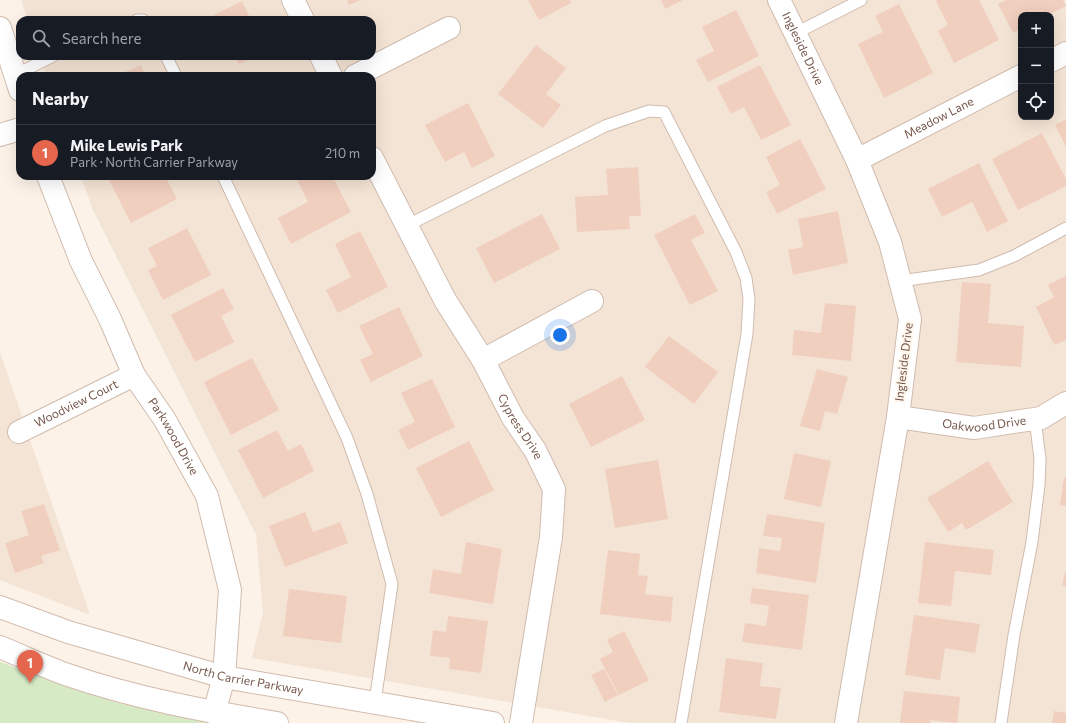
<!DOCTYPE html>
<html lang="en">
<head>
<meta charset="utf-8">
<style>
	body { margin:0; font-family:Commissioner,sans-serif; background:#242831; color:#f1f3f6 }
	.controls { position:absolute; right:12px; top:12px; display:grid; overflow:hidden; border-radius:8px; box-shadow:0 4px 16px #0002 }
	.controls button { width:36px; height:36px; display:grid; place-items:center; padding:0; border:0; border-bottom:1px solid #363941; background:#171b24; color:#f1f3f6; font:20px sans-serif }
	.you { position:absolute; left:560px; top:335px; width:14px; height:14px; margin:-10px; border:3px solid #fff; border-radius:50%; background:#1a73e8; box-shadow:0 0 0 6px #1a73e833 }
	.badge { display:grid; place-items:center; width:26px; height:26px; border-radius:50%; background:#e5654d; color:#fff; font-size:13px; font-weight:700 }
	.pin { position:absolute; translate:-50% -33px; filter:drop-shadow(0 1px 2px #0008) }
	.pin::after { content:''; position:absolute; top:21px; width:14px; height:12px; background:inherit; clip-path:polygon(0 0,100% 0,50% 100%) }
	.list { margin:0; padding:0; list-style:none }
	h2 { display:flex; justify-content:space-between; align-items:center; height:52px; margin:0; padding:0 16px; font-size:17px }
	h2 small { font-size:13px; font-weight:400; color:#9ea1a6 }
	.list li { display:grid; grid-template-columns:26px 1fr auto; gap:12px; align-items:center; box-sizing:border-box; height:56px; padding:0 16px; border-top:1px solid #363941 }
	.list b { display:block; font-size:15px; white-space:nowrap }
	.list p { margin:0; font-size:13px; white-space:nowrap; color:#9ea1a6 }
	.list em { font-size:13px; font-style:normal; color:#9ea1a6 }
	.icon { flex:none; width:22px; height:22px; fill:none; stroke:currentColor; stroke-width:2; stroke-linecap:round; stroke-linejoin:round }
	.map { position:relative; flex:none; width:1066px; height:723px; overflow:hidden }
	.search { position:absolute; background:#171b24; box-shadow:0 4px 16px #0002; left:16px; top:16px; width:360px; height:44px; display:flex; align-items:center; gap:10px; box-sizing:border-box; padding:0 14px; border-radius:12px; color:#9ea1a6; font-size:15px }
	.panel { position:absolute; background:#171b24; box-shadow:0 4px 16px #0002; left:16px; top:72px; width:360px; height:108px; border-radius:12px }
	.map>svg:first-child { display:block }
	.residential { fill:#f4e4d5; fill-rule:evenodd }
	.green { fill:#d6eac5 }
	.building { fill:#f1cfbf }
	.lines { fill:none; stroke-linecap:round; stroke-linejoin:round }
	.service-casing { stroke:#d0bcaf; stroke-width:13 }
	.minor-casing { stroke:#d0bcaf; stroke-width:24 }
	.secondary-casing { stroke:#d3bbad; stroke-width:24 }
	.service { stroke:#fff; stroke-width:11 }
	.minor { stroke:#fff; stroke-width:22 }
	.secondary { stroke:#fff; stroke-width:22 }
	.labels { text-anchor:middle; stroke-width:4; stroke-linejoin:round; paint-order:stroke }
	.street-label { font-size:12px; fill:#76574b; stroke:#fff7ed }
</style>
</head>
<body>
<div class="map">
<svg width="1066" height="723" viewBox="0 0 1066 723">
	<rect width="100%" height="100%" fill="#fcf2e7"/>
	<g class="residential">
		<path d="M21,0H1066V723H630L252,658L263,612L256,535L92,208L81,176H372V76H47L40,56H372V20H28ZM1021,15H1051V117H1021Z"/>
		<path d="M0,352L90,615L0,580Z"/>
	</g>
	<path class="green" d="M0,662L118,703L212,723H0Z"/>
	<g class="building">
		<path d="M347,0H360L349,5Z"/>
		<path d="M528,0H569L571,3L539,20Z"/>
		<path d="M661,0H683L665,9Z"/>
		<path d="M937,0H979L999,40L954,63L938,31L948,25L936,1Z"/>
		<path d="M1006,0H1063L1066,6L1048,15H1021V29L1013,33L998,4Z"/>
		<path d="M242,1L251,20H217L214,15Z"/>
		<path d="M899,4L933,73L884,98L858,44L883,32L875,16Z"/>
		<path d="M736,10L759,56L708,82L696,60L714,51L702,27Z"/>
		<path d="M536,45L566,68L546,94L561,105L543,128L498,94Z"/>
		<path d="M235,56H256L239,64Z"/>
		<path d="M141,65L146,76H116Z"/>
		<path d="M760,65L791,125L761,140L744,107L731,114L717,87Z"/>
		<path d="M468,103L495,156L472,168L464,152L445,162L425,125Z"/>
		<path d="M1066,119V147L1055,125Z"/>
		<path d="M1042,133L1066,179V186L1018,210L992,159Z"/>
		<path d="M800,139L826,189L777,214L766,192L780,185L766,157Z"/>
		<path d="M979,163L1008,221L987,232L972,202L942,217L928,189Z"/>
		<path d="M638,167L641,216H629L630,229L577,232L575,197L608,195L606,169Z"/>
		<path d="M107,176H165L177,199L131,223Z"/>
		<path d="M295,176H332L351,212L291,244L278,218L308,202Z"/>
		<path d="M838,211L848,263L793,275L788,250L803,247L798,219Z"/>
		<path d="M542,214L560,249L494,283L476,248Z"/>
		<path d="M695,214L705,233L691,240L718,291L690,305L654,235Z"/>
		<path d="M187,228L211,275L163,300L148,270L157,266L148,248Z"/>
		<path d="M360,231L388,287L338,313L326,290L351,277L335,244Z"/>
		<path d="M1066,276V340L1054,345L1036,307L1054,297L1048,285Z"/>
		<path d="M962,282L991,284L988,323L1024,326L1021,367L956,362Z"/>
		<path d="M223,288L234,309L221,316L234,342L195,362L171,315Z"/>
		<path d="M825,303L856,306L851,361L792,355L794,330L821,333Z"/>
		<path d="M399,307L423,356L371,382L360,360L373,354L359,326Z"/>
		<path d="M669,336L718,372L694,404L645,367Z"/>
		<path d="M252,358L279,410L231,435L204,382Z"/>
		<path d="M817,369L848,377L837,414L825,411L820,431L800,426Z"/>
		<path d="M622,376L645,420L591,447L569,404Z"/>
		<path d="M432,379L455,427L408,450L398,430L415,422L401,393Z"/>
		<path d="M277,430L288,451L301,444L314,471L263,498L238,450Z"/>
		<path d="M469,441L494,490L441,517L416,468Z"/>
		<path d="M794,453L831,461L821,507L784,499Z"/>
		<path d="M658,460L668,519L615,528L605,469Z"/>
		<path d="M988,461L1013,502L966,530L962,523L948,532L927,498Z"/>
		<path d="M1064,477L1066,478V506L1060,505Z"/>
		<path d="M44,504L60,550L41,556L44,563L15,573L5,543L29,535L21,511Z"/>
		<path d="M305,512L313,532L340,522L348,543L285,567L269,526Z"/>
		<path d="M767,514L825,523L816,583L756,573L759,548L780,551L782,538L763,536Z"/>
		<path d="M466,542L502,549L493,604L429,593L433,569L461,574Z"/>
		<path d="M925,542L994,550L991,575L955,571L951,606L918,603Z"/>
		<path d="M608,550L640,554L638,575L648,576L645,594L673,597L671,622L600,614Z"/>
		<path d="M1065,572H1066V587L1062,586Z"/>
		<path d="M752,588L809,595L802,650L742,642L745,623L766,626L769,606L750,603Z"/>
		<path d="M289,589L347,596L341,643L283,636Z"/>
		<path d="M914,615L980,624L975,653L945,648L940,680L905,675Z"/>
		<path d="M448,616L488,621L481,673L449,669L450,658L430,656L433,630L446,632Z"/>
		<path d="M624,631L649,680L619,695L600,659L613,652L607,640Z"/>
		<path d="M726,658L763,663L760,686L781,688L776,719L719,712Z"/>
		<path d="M604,669L618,695L605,702L591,675Z"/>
		<path d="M904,691L960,697L957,723L930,720V723H900Z"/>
		<path d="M1054,711L1066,713V723H1052Z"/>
	</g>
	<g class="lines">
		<g class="service-casing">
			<g id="service">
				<path d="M137,20H143"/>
				<path d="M796,33L861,0"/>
				<path d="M166,56L176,76"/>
				<path d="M15,75L53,56"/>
				<path d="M223,176L347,438L367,494L392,584L375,702"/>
				<path d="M406,226L605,126L649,111L664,112L736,252L746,278L749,299L747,334L681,723"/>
				<path d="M900,281L979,270L1014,256L1066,228"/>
				<path d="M1001,723L1014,635L1032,542L1039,485L1040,459L1035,419"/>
			</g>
		</g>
		<g class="minor-casing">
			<g id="minor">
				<path d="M293,0L303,20"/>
				<path id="s1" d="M779,0L857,160L890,242L910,319L898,417L846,723"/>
				<path d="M0,28L20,90"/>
				<path d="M321,56L331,76"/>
				<path d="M1051,61L1066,53"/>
				<path d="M355,76L449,28"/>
				<path d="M0,135L20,129"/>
				<path id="s2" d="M372,158L445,300L483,360L513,418L535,450L554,489L551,537L521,723"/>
				<path id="s3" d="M857,160L1021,76"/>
				<path id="s4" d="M48,176L81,261L110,319L134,375L165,420L207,496L230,590L224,677L214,713"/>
				<path d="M483,360L592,301"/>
				<path id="s5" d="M898,417L974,428L1041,418L1066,403"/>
				<path id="s6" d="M19,432L134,375"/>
			</g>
		</g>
		<g class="secondary-casing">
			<g id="secondary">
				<path id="s7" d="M0,607L68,632L224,677L493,723"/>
				<path d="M0,647C22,656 43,666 65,674C134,698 205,711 277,723"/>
			</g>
		</g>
		<use href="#service" class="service"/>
		<use href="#minor" class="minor"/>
		<use href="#secondary" class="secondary"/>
	</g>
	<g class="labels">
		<g class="street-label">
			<text dy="4" stroke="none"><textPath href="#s1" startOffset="54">Ingleside Drive</textPath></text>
			<text dy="4" stroke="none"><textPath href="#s3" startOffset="92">Meadow Lane</textPath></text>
			<text transform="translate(904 362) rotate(-83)" y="4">Ingleside Drive</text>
			<text dy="4" stroke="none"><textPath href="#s6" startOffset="64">Woodview Court</textPath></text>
			<text dy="4" stroke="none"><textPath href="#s5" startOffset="87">Oakwood Drive</textPath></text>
			<text dy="4" stroke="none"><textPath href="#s2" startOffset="307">Cypress Drive</textPath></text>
			<text dy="4" stroke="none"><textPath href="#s4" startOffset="290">Parkwood Drive</textPath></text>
			<text dy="4" stroke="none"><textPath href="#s7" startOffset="254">North Carrier Parkway</textPath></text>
		</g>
	</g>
</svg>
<div class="controls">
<button>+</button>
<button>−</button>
<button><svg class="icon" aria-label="locate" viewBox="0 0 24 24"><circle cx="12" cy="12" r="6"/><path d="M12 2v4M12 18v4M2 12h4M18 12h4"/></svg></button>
</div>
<div class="you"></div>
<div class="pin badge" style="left:30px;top:683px">1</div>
<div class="search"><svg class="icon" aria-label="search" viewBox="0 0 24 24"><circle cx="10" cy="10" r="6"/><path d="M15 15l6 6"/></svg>Search here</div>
<section class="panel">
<h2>Nearby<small></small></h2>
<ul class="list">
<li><span class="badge">1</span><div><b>Mike Lewis Park</b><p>Park · North Carrier Parkway</p></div><em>210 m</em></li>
</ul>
</section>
</div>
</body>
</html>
